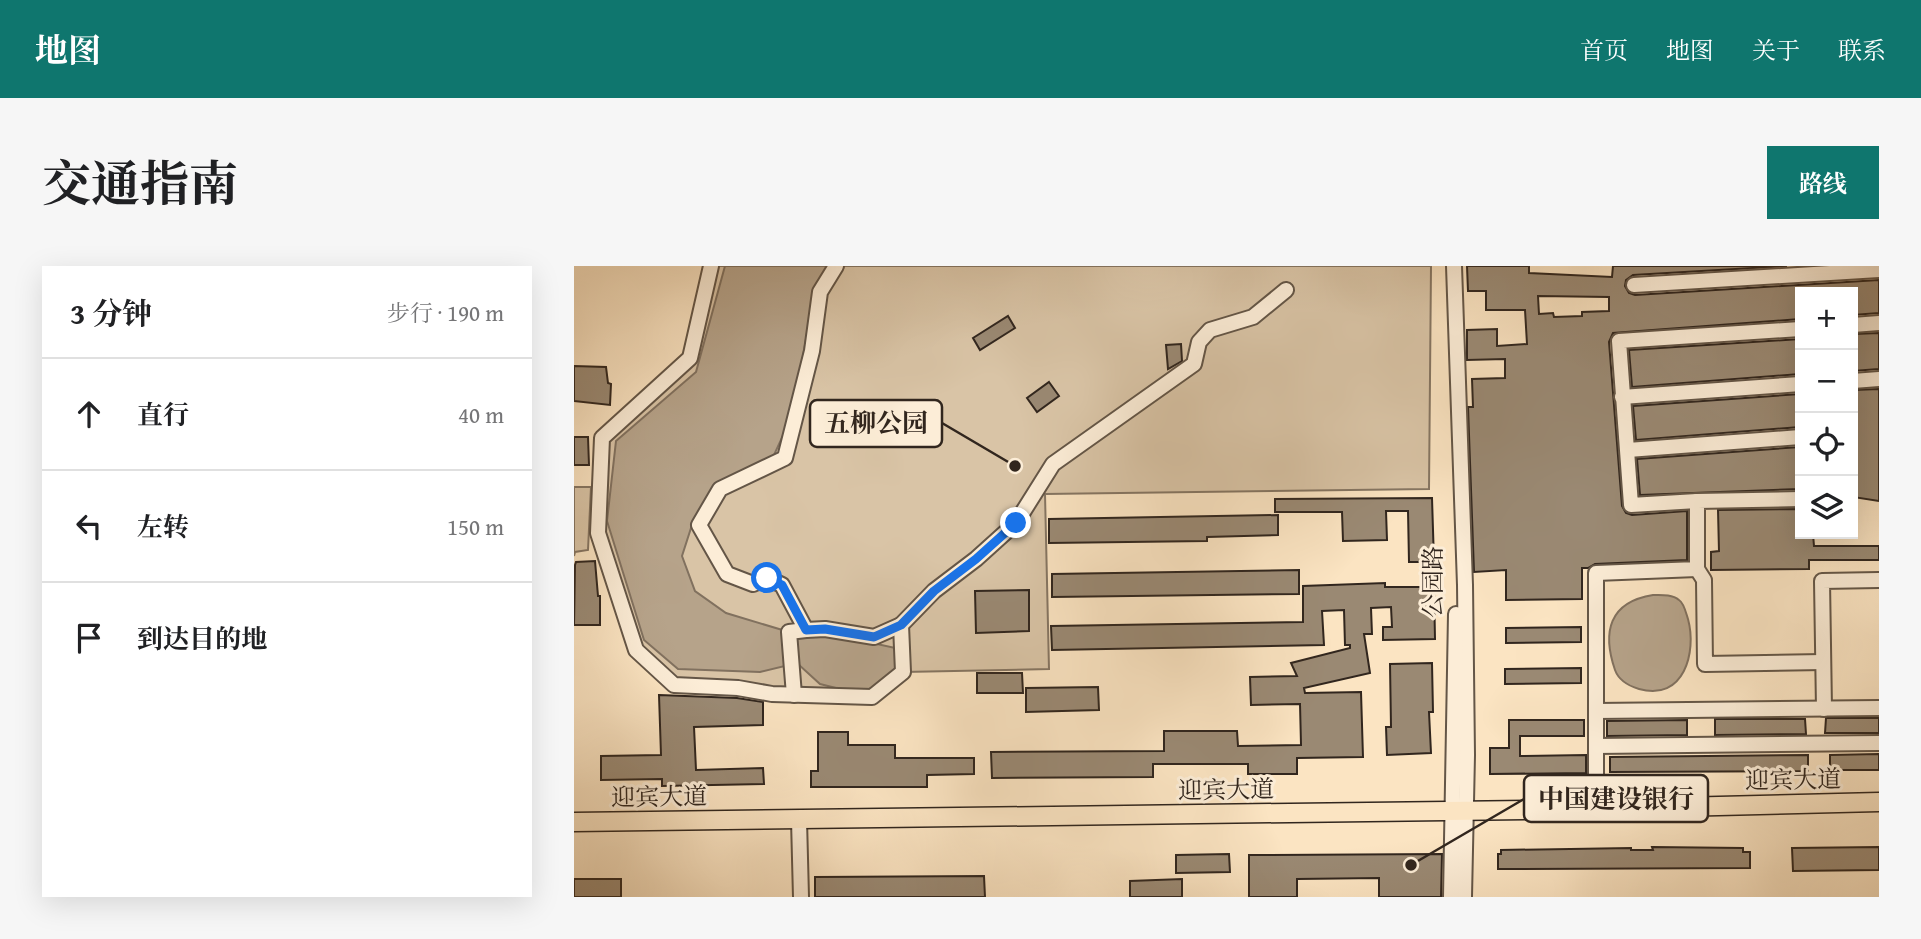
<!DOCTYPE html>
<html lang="zh">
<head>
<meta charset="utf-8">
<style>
	body { margin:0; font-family:"Gentium Book Plus","Noto Serif SC",serif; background:#f6f6f6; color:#202124 }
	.controls { position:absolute; right:21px; top:21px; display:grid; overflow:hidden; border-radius:0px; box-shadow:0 7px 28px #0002 }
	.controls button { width:63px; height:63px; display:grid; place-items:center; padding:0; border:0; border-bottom:2px solid #e0e0e0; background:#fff; color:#202124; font:35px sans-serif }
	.stop { position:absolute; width:21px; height:21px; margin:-16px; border:5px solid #1a73e8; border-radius:50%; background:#fff }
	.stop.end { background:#1a73e8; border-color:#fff; box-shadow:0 2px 7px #0008 }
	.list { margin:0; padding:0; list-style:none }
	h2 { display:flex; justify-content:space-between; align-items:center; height:91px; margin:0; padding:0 28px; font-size:30px }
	h2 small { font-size:23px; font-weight:400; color:#757577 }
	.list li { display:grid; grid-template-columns:46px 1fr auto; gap:21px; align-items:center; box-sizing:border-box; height:112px; padding:0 28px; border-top:2px solid #e0e0e0 }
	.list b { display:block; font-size:26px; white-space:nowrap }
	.list em { font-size:23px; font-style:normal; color:#757577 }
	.icon { flex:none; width:38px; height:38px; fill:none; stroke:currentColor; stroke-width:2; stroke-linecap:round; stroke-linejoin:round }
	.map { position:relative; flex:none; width:1305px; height:631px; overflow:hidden; border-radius:0px }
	header { display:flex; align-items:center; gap:42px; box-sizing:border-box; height:98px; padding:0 35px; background:#0f766e; color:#fff }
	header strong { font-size:33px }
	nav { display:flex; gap:38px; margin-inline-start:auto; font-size:24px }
	.intro { display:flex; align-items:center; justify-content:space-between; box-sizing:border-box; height:168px; padding:0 42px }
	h1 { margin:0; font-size:49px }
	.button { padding:18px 32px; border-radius:0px; background:#0f766e; color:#fff; font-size:24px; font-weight:700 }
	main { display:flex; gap:42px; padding:0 42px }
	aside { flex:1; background:#fff; border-radius:0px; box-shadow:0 7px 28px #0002 }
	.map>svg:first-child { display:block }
	.green { fill:#d9c4a6; stroke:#857562; stroke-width:2 }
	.water { fill:#b6a38a; stroke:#81715f; stroke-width:2 }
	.building { fill:#9a8973; stroke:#31261e; stroke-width:2; fill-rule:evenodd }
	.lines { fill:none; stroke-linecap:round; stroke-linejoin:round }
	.minor-casing { stroke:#645647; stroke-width:18 }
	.major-casing { stroke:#31261e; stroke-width:21 }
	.minor { stroke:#fcedd7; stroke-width:14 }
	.major { stroke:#fbe4c2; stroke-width:18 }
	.route { stroke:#1a73e8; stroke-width:9 }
	.labels { text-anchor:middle; stroke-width:6; stroke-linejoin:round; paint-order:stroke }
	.street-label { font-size:24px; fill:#31261e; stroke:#fcedd7 }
	.leader { fill:none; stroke:#31261e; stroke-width:2.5 }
	.callout-dot { fill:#31261e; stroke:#fcedd7; stroke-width:2.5 }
	.callout { fill:#fcedd7; stroke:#31261e; stroke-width:2.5 }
	.callout-label { font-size:26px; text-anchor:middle; font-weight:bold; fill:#31261e }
</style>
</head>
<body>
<header>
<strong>地图</strong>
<nav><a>首页</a><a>地图</a><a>关于</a><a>联系</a></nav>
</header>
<div class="intro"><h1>交通指南</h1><a class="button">路线</a></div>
<main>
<aside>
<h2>3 分钟<small>步行 · 190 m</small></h2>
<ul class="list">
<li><svg class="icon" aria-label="ahead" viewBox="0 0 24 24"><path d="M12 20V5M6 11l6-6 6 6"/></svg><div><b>直行</b></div><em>40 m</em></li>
<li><svg class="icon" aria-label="left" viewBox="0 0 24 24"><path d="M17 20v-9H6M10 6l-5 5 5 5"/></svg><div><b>左转</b></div><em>150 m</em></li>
<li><svg class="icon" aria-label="arrive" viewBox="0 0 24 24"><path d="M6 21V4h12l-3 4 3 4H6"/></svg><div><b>到达目的地</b></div></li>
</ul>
</aside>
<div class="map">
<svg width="1305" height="631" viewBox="0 0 1305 631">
	<rect width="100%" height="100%" fill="#fbe4c2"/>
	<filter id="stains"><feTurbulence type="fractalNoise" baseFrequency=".00286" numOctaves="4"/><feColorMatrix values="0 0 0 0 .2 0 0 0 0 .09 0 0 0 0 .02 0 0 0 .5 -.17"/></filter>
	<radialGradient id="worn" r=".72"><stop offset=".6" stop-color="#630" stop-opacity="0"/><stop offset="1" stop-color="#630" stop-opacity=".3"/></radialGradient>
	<g class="green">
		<path d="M137,0H857L855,223L471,228L475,403L329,406L298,431L100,419L62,384L24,267L28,172L116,92Z"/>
		<path d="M0,221H17L14,284L1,286L0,290Z"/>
	</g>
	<g class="water">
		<path d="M151,0H265L241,21L219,148L200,189L140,219L118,259L108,290L121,325L152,347L215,366L239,364L326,383L329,406L298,431L246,418L223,397L186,406L104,403L70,374L33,255L42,175L122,106Z"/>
		<path d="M1079,329C1087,329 1098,328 1105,334C1110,337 1112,347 1114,353C1123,386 1110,436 1065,423C1055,420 1045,415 1041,404C1028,366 1035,336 1079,329Z"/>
	</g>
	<g class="building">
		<path d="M893,0H955V7L1038,11L1039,0H1213L1059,9L1052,14L1051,20L1055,27L1061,29L1305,14V47L1279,49V26H1226V53L1039,67L1035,76L1048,240L1052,247L1058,249L1113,245V294L1021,298L1014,302H1008V333L932,334V304L900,306L894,141H899L898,113L931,112V93L893,94V64L923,63V80L953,78L951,44H912V25H894ZM964,30L1035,31V45L1008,46V50L980,51L979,47L965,48Z"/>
		<path d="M434,50L441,62L406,84L399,72Z"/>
		<path d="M1305,67V103L1279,105V68Z"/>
		<path d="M1226,73V108L1058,121L1055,84Z"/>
		<path d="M607,78L608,95L594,103L592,79Z"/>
		<path d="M0,100L32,101L34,117L37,118L36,139L0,135Z"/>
		<path d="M475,116L485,130L463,146L453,132Z"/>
		<path d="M1305,123V235L1279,231V124Z"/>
		<path d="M1226,128V161L1062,174L1059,140Z"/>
		<path d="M0,171H14L15,199H0Z"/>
		<path d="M1226,181V223L1066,229L1063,193Z"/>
		<path d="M858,232L860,296H835L834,245H812L813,274L769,275L768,246H701V233Z"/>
		<path d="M1226,243V268H1239L1240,280H1305V294H1235V303L1137,304V286L1145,285L1144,244Z"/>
		<path d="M704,249V269L633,271V275L475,277V253Z"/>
		<path d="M21,295L24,330H26V359H0L1,299L2,296Z"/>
		<path d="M725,304V328L478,331V308Z"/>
		<path d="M811,317V321H860L861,373L809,374V361H818L817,341L797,342L798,368H790L796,407L730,422L731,427L787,426L789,491L723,492V508H674V498H579V511L418,512L417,486L590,485V465H663L664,480L727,479L726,438L677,439L676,411L723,410L717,397L776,382V379H771L770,344L748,345L750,379L478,384L477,360L729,356V320Z"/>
		<path d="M455,324V365L402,367L401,325Z"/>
		<path d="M1007,361V376L932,377V362Z"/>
		<path d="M858,397L859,446H855L857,487L813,489L812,461H817L816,398Z"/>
		<path d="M1007,402V417L931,418V403Z"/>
		<path d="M403,407H448L449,427H403Z"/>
		<path d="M524,421L525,444L452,446V422Z"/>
		<path d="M85,429L163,432L189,436V459L120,461L122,504L189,502L190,518L88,520V513L27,514V490L87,489Z"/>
		<path d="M1252,452H1305V467H1251Z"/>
		<path d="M1141,453H1231L1232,468L1141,469Z"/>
		<path d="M935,454H1010V470H946V490L1012,489V507L916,508V482H935Z"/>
		<path d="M1113,454V469L1033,470V455Z"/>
		<path d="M244,466H274V479H321V492H400V508L353,509V521H237V505H244Z"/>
		<path d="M1305,488V504H1256V489Z"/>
		<path d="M1234,489V505L1036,506V491Z"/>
		<path d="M1078,581L1169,582V586H1176V602L924,603V588H927V584L1057,582V584H1079Z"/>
		<path d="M1305,581V604L1219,605L1218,582Z"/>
		<path d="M655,588L656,606L602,607V589Z"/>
		<path d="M868,588L867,631H805V612L723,613V631H675V589Z"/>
		<path d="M410,610L411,631H241V611Z"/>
		<rect x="0" y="613" width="47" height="18"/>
		<path d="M608,613V631H556V615Z"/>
	</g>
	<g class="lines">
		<g class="minor-casing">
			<g id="minor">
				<path d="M137,0L116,92L28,172L24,267L62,384L100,419L164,422L198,428L298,431L329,406L327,359L360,325L402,293L442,257L479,198L620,98L625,76L636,64L679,51L712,24"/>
				<path d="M880,0L891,319L893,489L890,631"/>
				<path d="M1060,19L1305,4"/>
				<path d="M1279,59L1305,57"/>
				<path d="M1279,115L1305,113"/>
				<path d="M1048,131L1226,118"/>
				<path d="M1054,184L1226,171"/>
				<path d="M1123,235L1057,239L1045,75L1226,63"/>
				<path d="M1123,303L1130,314L1131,398L1249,396"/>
				<path d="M232,364L251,363L300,371L327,359"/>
				<path d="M220,429L215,366L232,364L208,319L193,312L179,318L153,308L125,259L146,223L211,192L238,85L246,26L262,0"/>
				<path d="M1250,443L1248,315L1305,314"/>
				<path d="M1022,445L1305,442"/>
				<path d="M1022,480L1305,477"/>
				<path d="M1022,543V307L1123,303V235L1226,233"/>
				<path d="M225,554L227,631"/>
				<path d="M877,631L882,348"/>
			</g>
		</g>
		<g class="major-casing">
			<path id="major" d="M0,556L1022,543L1305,536"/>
		</g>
		<use href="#minor" class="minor"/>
		<use href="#major" class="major"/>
	</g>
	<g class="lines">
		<path class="route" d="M193,312L208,319L232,364L251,363L300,371L327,359L360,325L402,293L442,257"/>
	</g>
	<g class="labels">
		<g class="street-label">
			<text transform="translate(859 316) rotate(-90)" y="8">公园路</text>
			<text transform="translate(1219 514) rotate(-1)" y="8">迎宾大道</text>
			<text transform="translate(652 524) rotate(-1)" y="8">迎宾大道</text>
			<text transform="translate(85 531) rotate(-1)" y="8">迎宾大道</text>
		</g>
	</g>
	<path class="leader" d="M441 200L368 157M837 599L950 533"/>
	<g class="callout-dot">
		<circle cx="441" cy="200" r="7"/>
		<circle cx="837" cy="599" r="7"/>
	</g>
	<g class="callout">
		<rect x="236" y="134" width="132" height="47" rx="7"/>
		<rect x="950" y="509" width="184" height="47" rx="7"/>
	</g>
	<g class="callout-label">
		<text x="302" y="166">五柳公园</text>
		<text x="1042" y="542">中国建设银行</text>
	</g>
	<rect width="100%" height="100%" filter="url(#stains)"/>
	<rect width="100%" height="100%" fill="url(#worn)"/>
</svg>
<div class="controls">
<button>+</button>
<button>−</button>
<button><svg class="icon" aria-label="locate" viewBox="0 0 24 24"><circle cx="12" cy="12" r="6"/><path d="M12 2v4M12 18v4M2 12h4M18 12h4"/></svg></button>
<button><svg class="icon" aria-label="layers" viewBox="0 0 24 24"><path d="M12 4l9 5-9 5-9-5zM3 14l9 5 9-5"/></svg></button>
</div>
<div class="stop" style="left:193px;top:312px"></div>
<div class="stop end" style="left:442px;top:257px"></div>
</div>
</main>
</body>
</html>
